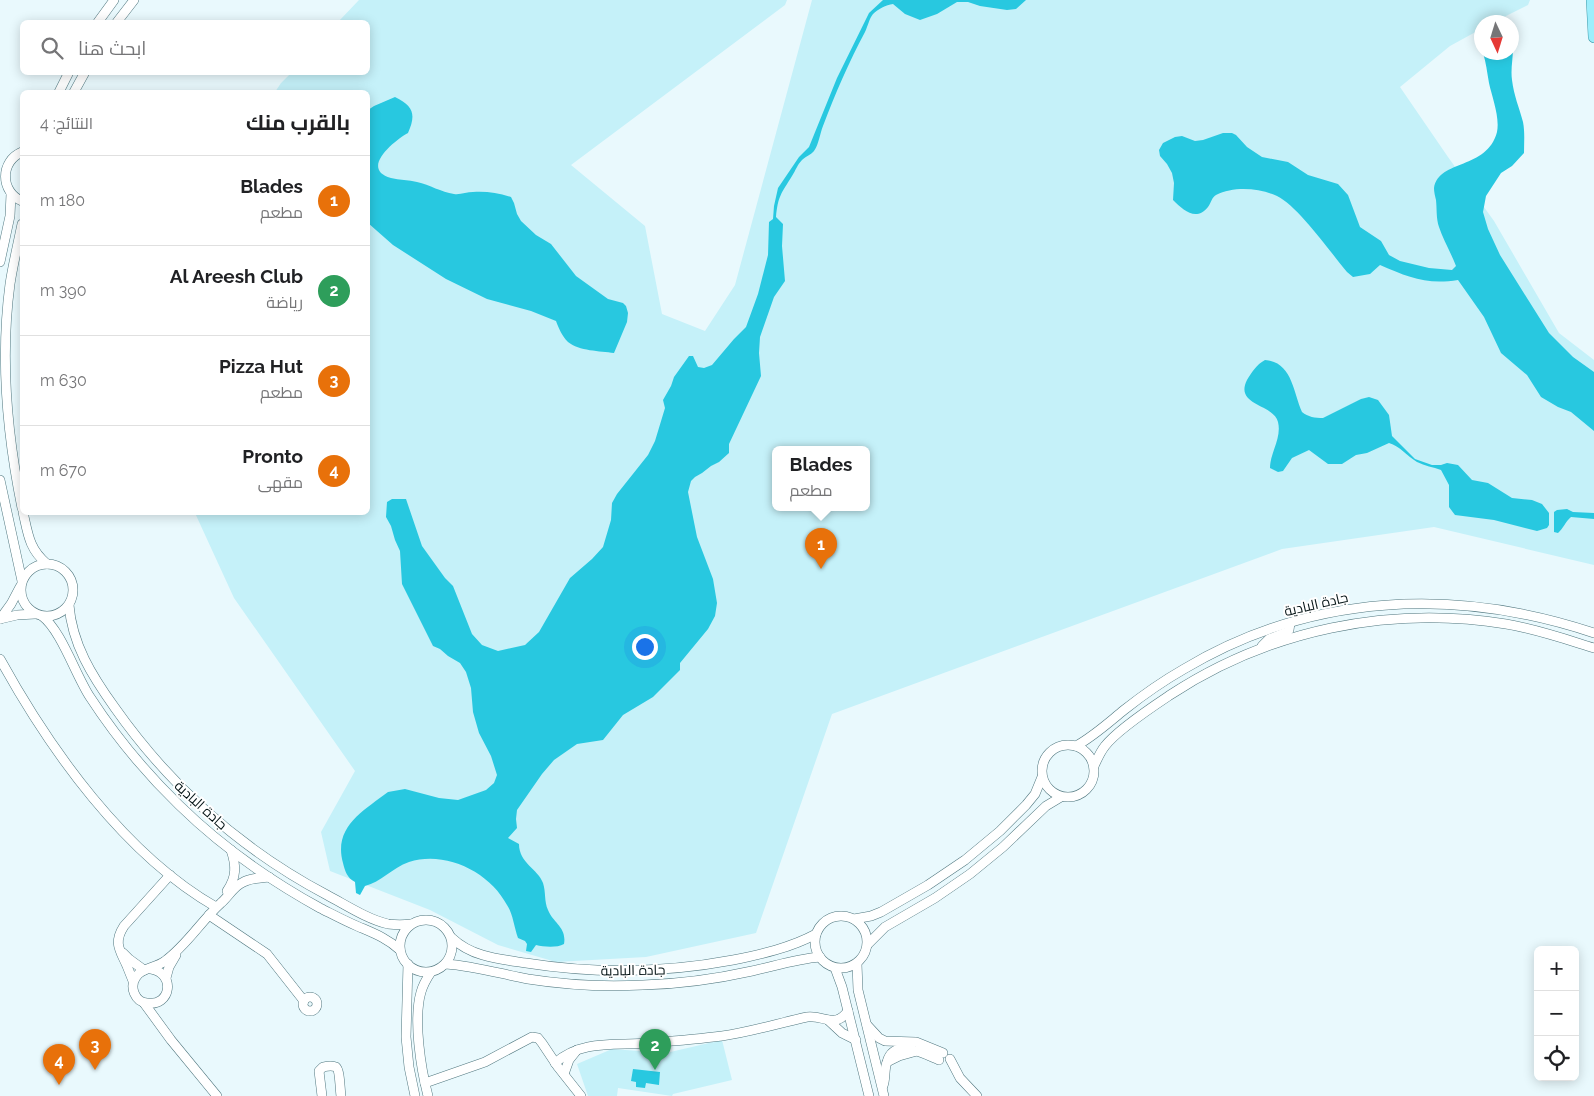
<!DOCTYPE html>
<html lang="ar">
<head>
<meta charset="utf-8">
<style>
	body { margin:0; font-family:Raleway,Cairo,sans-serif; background:#f6f6f6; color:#202124; direction:rtl }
	.controls { position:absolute; right:15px; bottom:15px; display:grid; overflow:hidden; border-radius:8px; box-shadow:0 2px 12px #0003 }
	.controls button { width:45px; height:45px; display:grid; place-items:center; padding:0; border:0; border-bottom:1px solid #e0e0e0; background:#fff; color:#202124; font:25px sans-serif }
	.compass { position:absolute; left:1474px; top:15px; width:45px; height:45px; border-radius:50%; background:#fff; box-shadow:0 2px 12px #0003; rotate:176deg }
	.you { position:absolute; left:644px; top:646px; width:18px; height:18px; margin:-12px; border:4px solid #fff; border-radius:50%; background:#1a73e8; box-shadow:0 0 0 8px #1a73e833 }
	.badge { display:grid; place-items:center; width:32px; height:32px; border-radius:50%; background:#478c99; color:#fff; font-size:16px; font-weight:700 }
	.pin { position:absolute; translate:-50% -41px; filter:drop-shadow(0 1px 2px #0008) }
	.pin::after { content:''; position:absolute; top:26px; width:18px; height:15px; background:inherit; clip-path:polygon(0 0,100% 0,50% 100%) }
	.popup { position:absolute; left:772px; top:446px; width:98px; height:65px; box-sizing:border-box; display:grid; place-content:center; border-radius:8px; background:#fff; filter:drop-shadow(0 1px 4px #0005); font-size:16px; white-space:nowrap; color:#757577 }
	.popup b { font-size:19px; color:#202124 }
	.popup::after { content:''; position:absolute; left:50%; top:100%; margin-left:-10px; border:10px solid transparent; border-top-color:#fff }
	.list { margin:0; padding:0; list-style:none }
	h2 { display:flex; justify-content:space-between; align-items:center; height:65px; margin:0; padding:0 20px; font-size:21px }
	h2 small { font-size:16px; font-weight:400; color:#757577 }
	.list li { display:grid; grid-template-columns:32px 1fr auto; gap:15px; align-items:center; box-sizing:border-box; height:90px; padding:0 20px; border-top:1px solid #e0e0e0 }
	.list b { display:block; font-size:19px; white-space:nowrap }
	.list p { margin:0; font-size:16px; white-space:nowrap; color:#757577 }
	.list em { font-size:16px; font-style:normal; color:#757577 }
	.icon { flex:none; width:28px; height:28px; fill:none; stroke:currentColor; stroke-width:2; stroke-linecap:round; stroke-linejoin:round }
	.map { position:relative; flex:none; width:1594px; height:1096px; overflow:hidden; direction:ltr }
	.search { position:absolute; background:#fff; box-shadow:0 2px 12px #0003; left:20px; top:20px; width:350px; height:55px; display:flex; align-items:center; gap:12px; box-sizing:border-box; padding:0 18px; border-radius:8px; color:#757577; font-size:19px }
	.panel { position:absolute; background:#fff; box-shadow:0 2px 12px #0003; left:20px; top:90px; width:350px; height:425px; border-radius:8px; direction:rtl }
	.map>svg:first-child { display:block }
	.green { fill:#c5f1f9; fill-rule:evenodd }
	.water { fill:#28c8e0 }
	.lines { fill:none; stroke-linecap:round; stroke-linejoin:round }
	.minor-casing { stroke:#50777f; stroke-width:10 }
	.major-casing { stroke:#3d9aaa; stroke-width:12 }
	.minor { stroke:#fff; stroke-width:9 }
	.major { stroke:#9deefc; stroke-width:11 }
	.labels { text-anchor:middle; stroke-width:4; stroke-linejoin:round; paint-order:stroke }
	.street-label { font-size:14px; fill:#041315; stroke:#fff }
</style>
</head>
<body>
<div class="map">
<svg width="1594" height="1096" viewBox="0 0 1594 1096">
	<rect width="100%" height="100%" fill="#e9f9fd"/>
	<g class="green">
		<path d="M359,0H787L785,5L571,165L645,226L662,314L705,331L735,285L812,0H1530L1528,5L1494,22H1482L1481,29L1450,46L1400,87L1448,157L1494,221L1559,333L1594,360V565L1434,527L1282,549L832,714L756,933L646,957L556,962L498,945L430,910L330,871L321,832L355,771L234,598L195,513L368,512V92H275L281,83L291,73L368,72V22H338ZM776,450H866V508H776Z"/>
		<path d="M722,1040L732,1080L673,1094L672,1096L618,1088L617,1096H588L577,1064L612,1049L666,1053Z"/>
	</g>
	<g class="water">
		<path d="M883,0H1026L1016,9L1007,10L980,6L968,2H957L937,14L920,20L905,14L893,4C886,5 878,9 873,14C869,19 868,26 865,32C849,62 835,94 823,126C820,133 819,144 814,151C811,155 806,156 802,160C797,165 796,170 792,176C781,194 778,196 776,217L783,224L782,246L785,281L774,297L760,337L759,353L761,376L729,444V453L719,462L711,466L702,473L695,477L691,481L688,492L697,537L713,579L717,603L715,616L708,629L680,663V670L653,697L623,715L603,740L577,744L554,760L542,774L517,810L516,819L517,828L508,838L519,844C519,863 538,869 543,883C546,892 544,901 548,910C553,923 567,927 564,944C557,948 544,947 536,945L531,952L526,951L527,944L525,941L518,938C514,927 513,914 507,905C490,872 445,850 409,862C392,868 381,882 365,886L360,895L356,893L355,882C347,878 345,871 343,863C333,827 363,811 388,792L405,789L439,798L458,800L486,790L494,783L497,775L491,756L479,733L473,712L471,688L466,672L460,663L448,656L440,649L433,646L402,584L400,551L395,540L391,526L386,517L387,502L392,499H406L422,546L445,578L453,586L472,634L482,645L498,651L525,645L539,632L570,578L592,559L603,547L611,520L612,503L617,494L648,455L655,441L665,408L663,400L671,386L674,377L689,356H693L698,367L704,368L712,365L734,339L746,327L758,294L768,255L769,222L773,219L774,206L778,188L799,157L809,147L837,78L869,13Z"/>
		<path d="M1512,38C1515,52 1510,66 1512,80C1514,96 1519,107 1523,122C1525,132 1524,143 1524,153L1512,166L1501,173L1486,196L1483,212L1488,229L1500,255L1549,333L1573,357L1594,372V431L1571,412L1558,407L1541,397L1527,375L1501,353L1484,317L1458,280C1426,285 1408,277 1380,265L1370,274L1353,277L1347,272C1331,253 1298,206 1277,196C1259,188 1234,186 1216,195C1212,197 1211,203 1208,207C1196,222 1183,210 1173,200L1174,183L1172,173L1167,164L1160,156L1159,150L1163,143L1175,137L1182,136L1195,141L1203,140L1223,133H1232L1236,135L1247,147L1262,157L1288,162L1308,175L1338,184L1348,195L1360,227L1381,241L1389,255L1400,261L1429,268L1452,270L1456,266C1451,253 1443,239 1439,227C1436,218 1437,209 1436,200C1435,196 1434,192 1434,188C1439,159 1487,170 1497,132C1500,117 1492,97 1489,83C1487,72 1486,62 1483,53L1512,52Z"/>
		<path d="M395,97C414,106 416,115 408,133C395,140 359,169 391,178C399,180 409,180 417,182C430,185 441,192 454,194C460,195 467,192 473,192C486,191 498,193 511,197L514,203L517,214L521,221L536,235L551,244L576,276L608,299L623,303L626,306L628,313L627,322L614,353C600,351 579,351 568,342C562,336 559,329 556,321L531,311L487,299L446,279L393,245L368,223V110L374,106Z"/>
		<path d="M1265,360C1292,362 1293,391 1302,412C1308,417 1315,418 1323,418L1361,399L1369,397L1378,400L1389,415L1392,436L1415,459L1432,465H1441L1447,463L1458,465L1472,480L1488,483L1512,498L1532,500L1542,504L1549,513V525L1547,528L1537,531L1494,520L1455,515L1449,507V485L1441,470C1433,467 1425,466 1417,462C1407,456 1400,446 1389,443L1367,453L1356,455L1342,464H1328L1309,450L1292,458L1283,471L1278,472L1270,468C1270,453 1282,438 1278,422C1274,404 1234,406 1247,380C1252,372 1256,365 1265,360Z"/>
		<path d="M1567,509L1573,512L1594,513V519L1571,517C1565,522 1563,529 1558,533L1554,532V512L1557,510Z"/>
		<path d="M633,1069L660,1072L659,1085L646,1083L645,1088L636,1087V1082L631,1081Z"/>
	</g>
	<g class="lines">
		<g class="minor-casing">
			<g id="minor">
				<path d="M98,22L114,0"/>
				<path d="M117,22L134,0"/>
				<path d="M59,92L69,72"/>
				<path d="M74,92L85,72"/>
				<path d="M22,152C0,161 0,192 22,201"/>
				<path d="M22,224C18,244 13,264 10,284C0,359 7,435 22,508"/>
				<path d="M0,262L10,216L11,194"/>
				<path d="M0,480L22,581"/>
				<path d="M23,512C28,534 29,549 47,564"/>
				<circle cx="47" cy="590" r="26"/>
				<path d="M69,605C72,644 92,676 115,708C170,786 242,850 327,895C346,905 367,919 388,924C396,925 404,925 411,924"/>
				<path d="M42,616C61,630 76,676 90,697C116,737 146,773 179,805C221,846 269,880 320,908C332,914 345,921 357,926C373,933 387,938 400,950"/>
				<path d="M0,619L11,604L20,587"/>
				<path d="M0,619L17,615L35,614"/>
				<path d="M1262,646L1269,639L1287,632L1289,630L1290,623"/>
				<path d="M0,659C50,750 125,855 216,907"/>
				<circle cx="1068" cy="771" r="26"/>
				<path d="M1076,746C1094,736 1108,723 1124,710C1143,695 1163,681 1184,669C1311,593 1456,587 1594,633"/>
				<path d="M1094,766C1097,760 1100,752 1105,746C1117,730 1152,707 1170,695C1269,630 1389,605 1506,624C1536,629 1565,639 1594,648"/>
				<path d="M227,891C237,877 236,865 231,850"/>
				<path d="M209,915L267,954L304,1001"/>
				<circle cx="841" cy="942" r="26"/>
				<path d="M854,919L871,916L881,912L928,885L965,860L1000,831L1026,805L1035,794L1042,777"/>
				<circle cx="426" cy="946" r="26"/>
				<path d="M452,938C472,957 499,959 526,963C595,974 664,973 733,960C762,954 790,948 816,934"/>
				<path d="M868,944L885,927L935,898L970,874L1003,847L1046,806L1061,797"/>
				<path d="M123,953L129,959L144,970"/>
				<path d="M408,964L406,1037L409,1067L415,1096"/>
				<path d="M446,964C474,966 501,974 528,979C566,985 605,987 643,985C680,984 716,979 752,971C775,966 796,959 820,957"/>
				<path d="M857,964L858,990L884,1096"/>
				<path d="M835,968L842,987L869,1096"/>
				<path d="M151,969C176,973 171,1007 147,1003C135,1002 129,987 136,977C141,968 156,968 165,961C187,945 201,921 221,903C228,897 232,889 240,884C248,878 259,878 269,877"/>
				<path d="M166,978L169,967L176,955"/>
				<path d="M133,981C131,976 129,971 127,966C120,950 113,943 124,926L170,875"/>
				<circle cx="310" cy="1004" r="7"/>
				<path d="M144,1003L171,1040L217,1096"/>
				<path d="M828,1020L842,1033L856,1040"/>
				<path d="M867,1025L879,1038L885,1041L916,1042L943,1053"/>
				<path d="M950,1059L960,1078L977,1096"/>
				<path d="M889,1061L899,1056L917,1051"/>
				<path d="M555,1063C582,1039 616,1046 650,1043C674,1041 698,1039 722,1036C751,1032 779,1023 807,1017C825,1015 835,1029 848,1011"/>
				<path d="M564,1074L569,1060L577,1050"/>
				<path d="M425,1083L485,1062L532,1037L538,1038L542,1043L558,1067L581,1096"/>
				<path d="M883,1086C886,1078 884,1069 887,1062C894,1037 924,1054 939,1060"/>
				<path d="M322,1096L319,1071L323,1067C327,1066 332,1065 336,1067C340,1070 340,1090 341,1096"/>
				<path d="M428,1096C421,1069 413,1020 421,992C423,985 427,978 431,972"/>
			</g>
		</g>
		<g class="major-casing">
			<path id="major" d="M1592,0L1594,37"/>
		</g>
		<use href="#minor" class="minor"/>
		<use href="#major" class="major"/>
	</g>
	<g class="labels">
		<g class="street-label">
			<text transform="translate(1316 604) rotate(-13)" y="5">جادة البادية</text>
			<text transform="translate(201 805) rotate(42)" y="5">جادة البادية</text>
			<text transform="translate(633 970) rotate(-1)" y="5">جادة البادية</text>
		</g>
	</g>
</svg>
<div class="controls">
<button>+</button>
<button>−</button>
<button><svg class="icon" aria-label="locate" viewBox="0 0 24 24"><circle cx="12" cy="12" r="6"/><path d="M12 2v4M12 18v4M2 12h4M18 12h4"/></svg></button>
</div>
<svg class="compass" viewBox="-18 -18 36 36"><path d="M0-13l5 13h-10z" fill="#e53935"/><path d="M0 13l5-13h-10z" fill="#757577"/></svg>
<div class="you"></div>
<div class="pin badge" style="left:821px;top:569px;background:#e8710a">1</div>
<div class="popup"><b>Blades</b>مطعم</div>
<div class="pin badge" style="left:655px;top:1070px;background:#2e9e5b">2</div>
<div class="pin badge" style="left:95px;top:1070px;background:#e8710a">3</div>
<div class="pin badge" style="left:59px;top:1085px;background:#e8710a">4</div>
<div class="search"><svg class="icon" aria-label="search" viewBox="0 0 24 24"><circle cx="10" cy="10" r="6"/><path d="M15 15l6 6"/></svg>ابحث هنا</div>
<section class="panel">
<h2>بالقرب منك<small>النتائج: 4</small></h2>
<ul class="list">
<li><span class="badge" style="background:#e8710a">1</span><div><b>Blades</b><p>مطعم</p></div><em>180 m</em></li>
<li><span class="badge" style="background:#2e9e5b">2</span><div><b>Al Areesh Club</b><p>رياضة</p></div><em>390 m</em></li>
<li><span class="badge" style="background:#e8710a">3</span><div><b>Pizza Hut</b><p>مطعم</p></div><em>630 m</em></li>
<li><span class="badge" style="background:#e8710a">4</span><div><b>Pronto</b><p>مقهى</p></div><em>670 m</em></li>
</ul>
</section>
</div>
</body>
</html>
